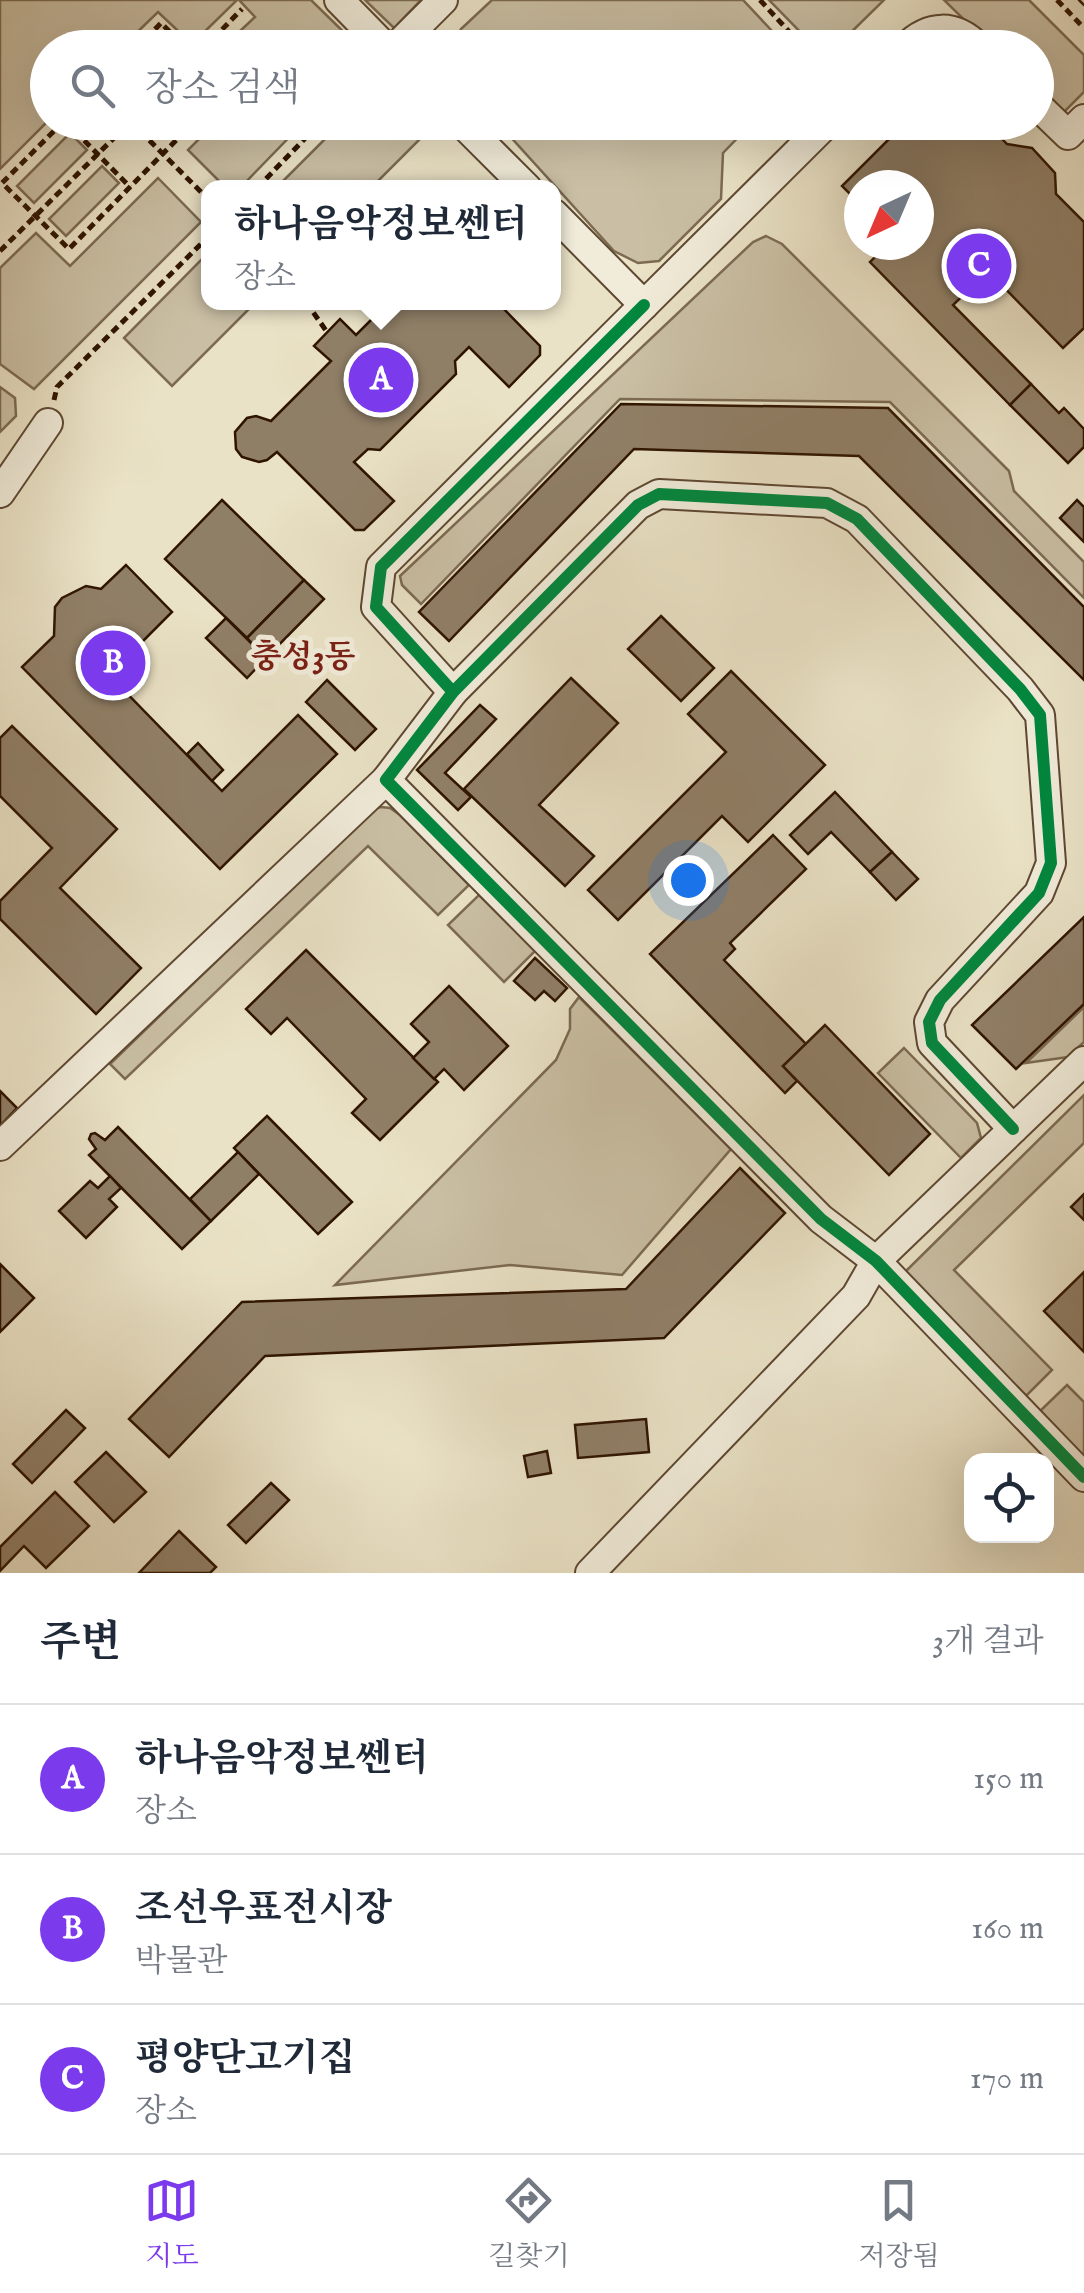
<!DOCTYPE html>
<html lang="ko">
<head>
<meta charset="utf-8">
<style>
	body { margin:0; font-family:"IM FELL English","Noto Serif KR",serif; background:#f2f2f3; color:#1f2937 }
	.controls { position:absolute; right:30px; bottom:30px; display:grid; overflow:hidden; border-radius:20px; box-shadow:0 10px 40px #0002 }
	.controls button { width:90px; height:90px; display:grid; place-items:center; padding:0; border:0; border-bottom:2px solid #e0e1e3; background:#fff; color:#1f2937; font:50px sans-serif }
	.compass { position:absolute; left:844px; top:170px; width:90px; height:90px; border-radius:50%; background:#fff; box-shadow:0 10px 40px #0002; rotate:224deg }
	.you { position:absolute; left:688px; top:880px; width:35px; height:35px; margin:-25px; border:8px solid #fff; border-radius:50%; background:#1a73e8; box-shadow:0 0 0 15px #1a73e833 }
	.badge { display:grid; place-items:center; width:65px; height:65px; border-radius:50%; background:#7c3aed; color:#fff; font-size:32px; font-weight:700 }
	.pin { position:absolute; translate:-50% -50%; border:5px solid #fff; box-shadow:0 2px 10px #0006 }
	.popup { position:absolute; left:201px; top:180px; width:360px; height:130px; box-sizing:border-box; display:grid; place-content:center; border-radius:20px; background:#fff; filter:drop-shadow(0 2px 8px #0005); font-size:32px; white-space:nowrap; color:#747a83 }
	.popup b { font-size:38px; color:#1f2937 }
	.popup::after { content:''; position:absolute; left:50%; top:100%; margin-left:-20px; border:20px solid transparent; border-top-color:#fff }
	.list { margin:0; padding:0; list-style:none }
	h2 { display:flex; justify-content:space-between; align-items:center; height:130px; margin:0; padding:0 40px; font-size:42px }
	h2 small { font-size:32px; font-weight:400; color:#747a83 }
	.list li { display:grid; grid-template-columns:65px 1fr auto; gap:30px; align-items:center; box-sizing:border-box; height:150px; padding:0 40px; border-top:2px solid #e0e1e3 }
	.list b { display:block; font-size:38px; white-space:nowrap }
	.list p { margin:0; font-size:32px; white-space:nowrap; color:#747a83 }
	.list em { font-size:32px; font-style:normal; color:#747a83 }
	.icon { flex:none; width:55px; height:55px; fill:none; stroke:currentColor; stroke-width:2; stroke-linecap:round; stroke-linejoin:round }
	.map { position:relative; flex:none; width:1084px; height:1573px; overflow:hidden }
	.search { position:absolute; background:#fff; box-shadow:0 10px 40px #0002; left:30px; right:30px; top:30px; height:110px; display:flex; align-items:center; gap:25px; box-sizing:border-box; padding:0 35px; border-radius:55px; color:#747a83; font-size:38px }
	.sheet { height:580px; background:#fff }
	nav { display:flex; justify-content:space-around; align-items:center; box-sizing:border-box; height:140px; border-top:2px solid #e0e1e3; background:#fff; font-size:28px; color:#747a83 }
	nav a { display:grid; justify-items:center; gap:5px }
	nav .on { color:#7c3aed }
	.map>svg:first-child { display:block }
	.green { fill:#cabfa4; stroke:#7c6a52; stroke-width:2.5 }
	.building { fill:#907f67; stroke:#2f1400; stroke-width:2.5 }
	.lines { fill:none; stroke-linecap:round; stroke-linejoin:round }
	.minor-casing { stroke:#5e4832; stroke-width:32 }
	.path { stroke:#2f1400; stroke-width:5; stroke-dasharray:8 5; stroke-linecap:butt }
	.minor { stroke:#f1ecda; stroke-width:28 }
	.tram { stroke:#2f1400; stroke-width:2.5 }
	.cycleway-casing { stroke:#f1ecda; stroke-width:19 }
	.cycleway { stroke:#00873e; stroke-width:12 }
	.labels { text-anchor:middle; stroke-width:10; stroke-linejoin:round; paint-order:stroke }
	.quarter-label { font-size:32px; font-weight:bold; fill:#7a1f14; stroke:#f1ecda }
</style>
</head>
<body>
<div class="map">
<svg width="1084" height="1573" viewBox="0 0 1084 1573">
	<rect width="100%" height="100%" fill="#eae2c6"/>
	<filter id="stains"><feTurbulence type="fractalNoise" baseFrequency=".002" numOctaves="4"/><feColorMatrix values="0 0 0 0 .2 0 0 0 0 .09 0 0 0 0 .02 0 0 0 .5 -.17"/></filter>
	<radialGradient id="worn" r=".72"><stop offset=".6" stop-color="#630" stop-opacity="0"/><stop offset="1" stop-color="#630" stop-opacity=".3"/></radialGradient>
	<g class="green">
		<path d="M0,0H237L192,44L158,12L122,47L48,48L47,122L0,169Z"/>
		<path d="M239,0H311L359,47H223L255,17Z"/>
		<path d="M365,0H421L394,28Z"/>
		<path d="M492,0H743L787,47H454L461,29Z"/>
		<path d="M769,0H884L836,47L816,48Z"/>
		<path d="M944,0H1029L1084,55V92L1060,116L1037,92L1036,48L992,47Z"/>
		<path d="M215,123V122L303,123L240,188L225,187L188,150Z"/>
		<path d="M341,123L342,122L436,123L372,187H277Z"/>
		<path d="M498,123H752L723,153L721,199L659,261L638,263L614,251Z"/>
		<path d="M70,133L87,150L34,203L17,186Z"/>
		<path d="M102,166L119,183L66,236L49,219Z"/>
		<path d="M158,178L201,222L34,389L0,364V268L36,233L70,266Z"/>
		<path d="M766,236L782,244L1009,471L1014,491L1084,562V598L890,402L620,399L421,604L402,585L400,576L753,242Z"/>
		<path d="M208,253V302L255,303L172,386L124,338Z"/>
		<path d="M0,387L15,398L16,416L0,432Z"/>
		<path d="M381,807L390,808L400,815L469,885L438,915L368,846L125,1079L110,1064L374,809Z"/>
		<path d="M479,895L535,951L504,982L448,925Z"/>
		<path d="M579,997L731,1149L622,1275L510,1265L335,1285L556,1060L570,1029V1009Z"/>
		<path d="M1084,1007V1042L1068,1057L1026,1063Z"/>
		<path d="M904,1048L977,1123L981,1138L961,1158L878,1073Z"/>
		<path d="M1084,1095V1143L954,1270L1052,1370L1025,1397L907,1277L906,1271Z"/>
		<path d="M1067,1385L1084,1402V1456L1039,1412Z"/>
	</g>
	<g class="building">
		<path d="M906,122H986L1007,144L1032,148L1055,173L1056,194L1084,222V328L1063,348L988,271L953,305L1031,384L1010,405L870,262L887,245H919V185H859V203L842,186Z"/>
		<path d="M389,302H497L540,346V355L509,387L469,347L455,361L456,374L380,450L368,449L354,462L394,501L364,530H355L277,452L267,460L259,462L242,457L236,449L235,432L247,418L256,416L271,421L331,361L314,346L340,319L356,335Z"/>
		<path d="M1031,384L1059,413L1064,408L1084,429V447L1068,463L1010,405Z"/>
		<path d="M621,404L888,408L1084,607V680L859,456L634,449L449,641L419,612Z"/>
		<path d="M222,500L304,580L247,638L165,559Z"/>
		<path d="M1077,500L1084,507V542L1060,518Z"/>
		<path d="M126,565L172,612L137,647L143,653L115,681L222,791L298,715L337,754L220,869L22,667L54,636L55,607L62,598L86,586L101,589Z"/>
		<path d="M304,580L324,599L266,658L247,638Z"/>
		<path d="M661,616L714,668L681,701L628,649Z"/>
		<path d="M226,618L266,658L247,678L206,638Z"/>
		<path d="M731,671L825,765L748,842L722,816L618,920L588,890L726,752L688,714Z"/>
		<path d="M571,678L618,723L539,805L594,856L565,886L464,789Z"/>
		<path d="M327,680L376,729L355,750L306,702Z"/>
		<path d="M480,705L496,719L445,773L471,797L458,810L417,770Z"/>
		<path d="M12,726L117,829L60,888L141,968L96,1014L0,919V901L52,848L0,796V738Z"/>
		<path d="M198,743L223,770L212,781L187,754Z"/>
		<path d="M835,792L892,852L870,872L831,832L808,854L790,835Z"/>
		<path d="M773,835L806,869L730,943L735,949L724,960L806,1044L783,1066L797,1081L785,1093L650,954Z"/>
		<path d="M892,852L918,879L896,900L870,872Z"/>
		<path d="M1084,917V1004L1016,1069L972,1025Z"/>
		<path d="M306,950L438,1082L380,1140L352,1113L366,1099L287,1018L271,1034L246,1009Z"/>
		<path d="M535,958L567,988L555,1001L544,991L535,1000L514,981Z"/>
		<path d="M449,986L508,1046L464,1090L444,1069L434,1079L413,1058L429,1042L411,1024Z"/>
		<path d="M825,1025L930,1134L889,1175L783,1066Z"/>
		<path d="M0,1091L17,1108L0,1126Z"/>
		<path d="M267,1116L352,1202L318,1234L234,1148Z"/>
		<path d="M118,1127L211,1221L182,1249L89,1155L96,1149L89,1139L91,1134L95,1133L105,1140Z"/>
		<path d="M238,1152L259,1174L211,1221L190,1199Z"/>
		<path d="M740,1168L785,1213L664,1338L265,1356L169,1457L129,1419L242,1302L626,1289Z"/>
		<path d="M110,1176L121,1188L109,1199L117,1207L86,1238L59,1211L90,1181L98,1188Z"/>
		<path d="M1084,1194V1220L1071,1207Z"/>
		<path d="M0,1264L34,1298L0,1332Z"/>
		<path d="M1084,1272V1352L1044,1311Z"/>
		<path d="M66,1410L85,1428L32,1483L13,1464Z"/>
		<path d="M646,1419L649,1452L578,1458L575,1425Z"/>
		<path d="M547,1451L551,1473L528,1477L524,1456Z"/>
		<path d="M106,1452L146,1492L114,1522L75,1482Z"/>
		<path d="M271,1483L289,1500L246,1543L228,1525Z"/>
		<path d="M55,1492L89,1526L46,1568L24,1546L0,1571V1547Z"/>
		<path d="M179,1531L216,1567L210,1573H139Z"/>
	</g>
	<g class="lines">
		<g class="minor-casing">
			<g id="minor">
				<path d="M339,0L386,48"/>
				<path d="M395,48L443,0"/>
				<path d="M905,48C929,24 955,23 979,48"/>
				<path d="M1036,104L1068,135L1084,119"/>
				<path d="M461,122L527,188"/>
				<path d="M554,214L644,305L828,122"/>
				<path d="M644,305L381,567L376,607L453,692L386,780L821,1219L876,1261L1084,1477"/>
				<path d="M0,493L48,423"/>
				<path d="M453,692L638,505L659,494L827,503L857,519L1020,689L1040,715L1051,863L1039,893L940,1000L929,1022L932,1043L1013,1129"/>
				<path d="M0,1146L386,780"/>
				<path d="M590,1573L856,1296L876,1261L1084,1061"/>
			</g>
		</g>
		<g class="path">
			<path d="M760,0L804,48"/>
			<path d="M1057,0L1084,28"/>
			<path d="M137,48L161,23L186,48"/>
			<path d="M204,48L242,9"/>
			<path d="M63,122L2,183L69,249L194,122"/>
			<path d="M66,122L130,187"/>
			<path d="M131,122L208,199"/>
			<path d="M257,188L321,122"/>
			<path d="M0,251L130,122"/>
			<path d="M306,302L327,332"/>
			<path d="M54,400L57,387L208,237"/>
		</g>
		<use href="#minor" class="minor"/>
		<path class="tram" d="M1079,0L1084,5"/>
		<g class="cycleway-casing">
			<g id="cycleway">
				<path d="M644,305L381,567L376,607L453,692L386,780L821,1219L876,1261L1084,1477"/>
				<path d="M453,692L638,505L659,494L827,503L857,519L1020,689L1040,715L1051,863L1039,893L940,1000L929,1022L932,1043L1013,1129"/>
			</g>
		</g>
		<use href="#cycleway" class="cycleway"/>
	</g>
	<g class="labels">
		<g class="quarter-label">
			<text x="303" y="667">충성3동</text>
		</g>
	</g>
	<rect width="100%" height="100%" filter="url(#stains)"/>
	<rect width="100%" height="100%" fill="url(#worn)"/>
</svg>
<div class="controls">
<button><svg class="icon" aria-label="locate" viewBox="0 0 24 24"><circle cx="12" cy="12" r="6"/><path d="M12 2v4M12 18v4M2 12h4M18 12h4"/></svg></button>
</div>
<svg class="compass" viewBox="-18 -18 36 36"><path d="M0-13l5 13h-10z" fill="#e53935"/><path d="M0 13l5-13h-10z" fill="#747a83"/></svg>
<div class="you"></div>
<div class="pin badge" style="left:381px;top:380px">A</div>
<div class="popup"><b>하나음악정보쎈터</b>장소</div>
<div class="pin badge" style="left:113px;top:663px">B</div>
<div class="pin badge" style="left:979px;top:266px">C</div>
<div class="search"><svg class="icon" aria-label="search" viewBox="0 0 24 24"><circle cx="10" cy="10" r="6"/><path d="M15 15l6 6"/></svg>장소 검색</div>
</div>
<section class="sheet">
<h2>주변<small>3개 결과</small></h2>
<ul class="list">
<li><span class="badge">A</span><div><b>하나음악정보쎈터</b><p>장소</p></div><em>150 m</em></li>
<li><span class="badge">B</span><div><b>조선우표전시장</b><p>박물관</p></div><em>160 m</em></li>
<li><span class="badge">C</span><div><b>평양단고기집</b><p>장소</p></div><em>170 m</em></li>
</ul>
</section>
<nav>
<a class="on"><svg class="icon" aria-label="map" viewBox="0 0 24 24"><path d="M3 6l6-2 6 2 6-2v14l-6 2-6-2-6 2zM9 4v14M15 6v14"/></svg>지도</a>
<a><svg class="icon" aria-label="directions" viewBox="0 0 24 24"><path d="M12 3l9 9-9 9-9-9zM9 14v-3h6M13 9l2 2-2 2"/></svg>길찾기</a>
<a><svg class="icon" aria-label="saved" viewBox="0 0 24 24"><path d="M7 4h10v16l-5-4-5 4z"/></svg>저장됨</a>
</nav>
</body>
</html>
